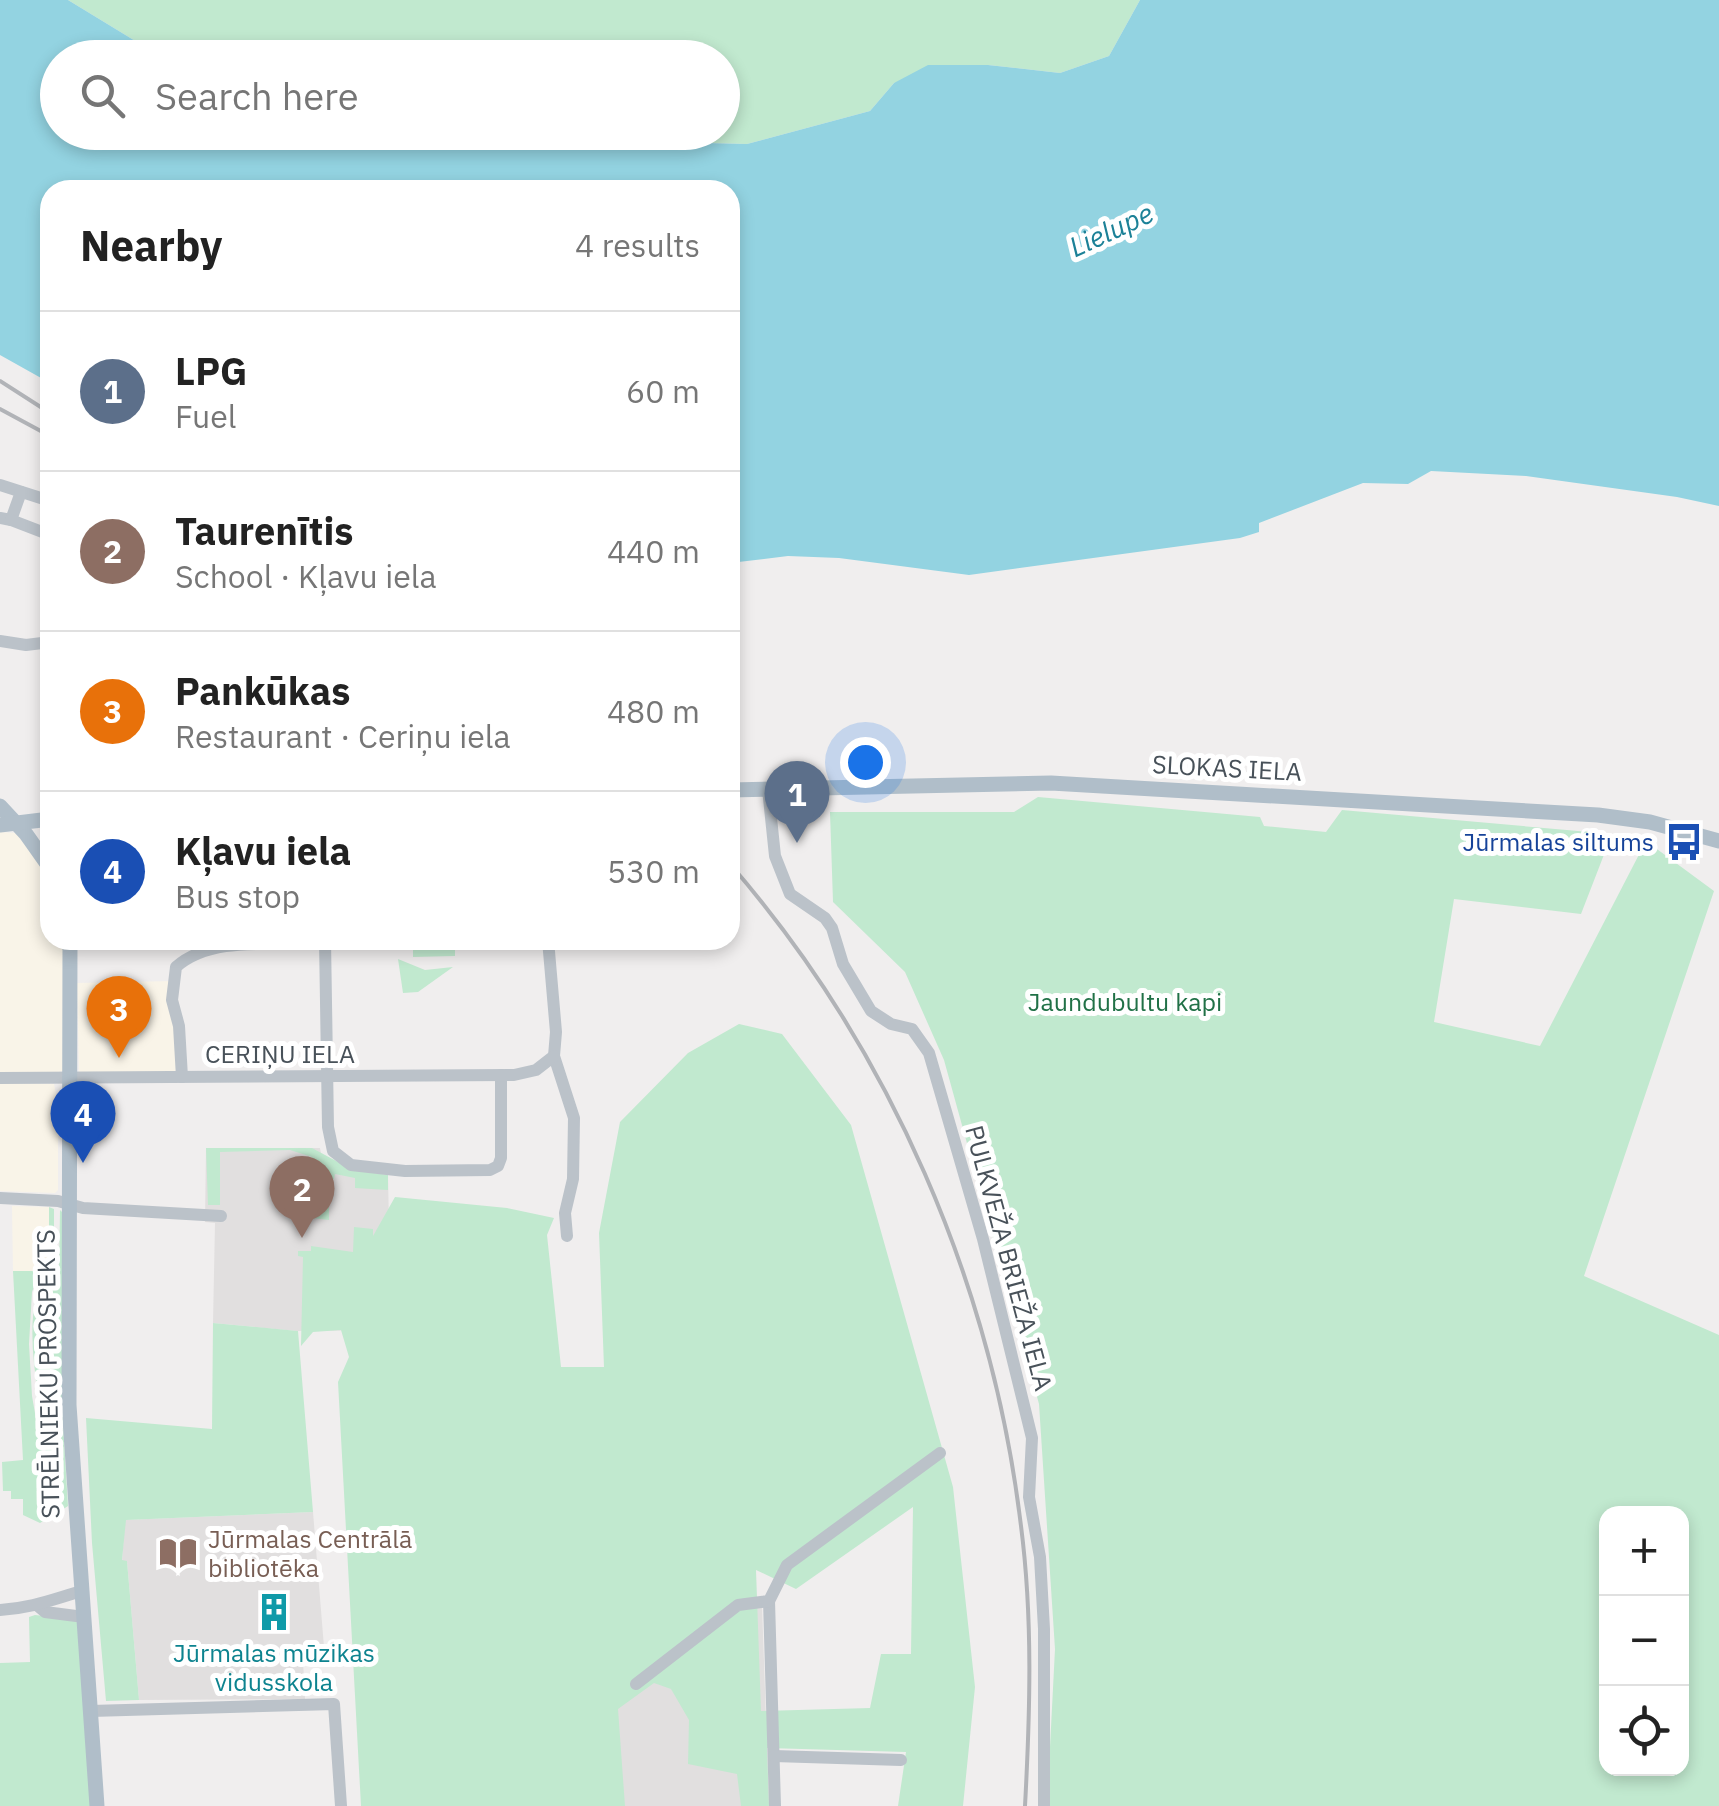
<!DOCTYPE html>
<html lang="en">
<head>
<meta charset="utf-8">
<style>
	body { margin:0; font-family:"IBM Plex Sans",sans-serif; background:#f6f6f6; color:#222 }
	.controls { position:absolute; right:30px; bottom:30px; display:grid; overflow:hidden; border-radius:20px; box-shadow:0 5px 15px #0003 }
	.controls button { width:90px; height:90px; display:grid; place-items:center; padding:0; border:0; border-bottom:2px solid #e0e0e0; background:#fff; color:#222; font:50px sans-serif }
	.you { position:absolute; left:865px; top:762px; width:35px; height:35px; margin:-25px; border:8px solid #fff; border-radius:50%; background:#1a73e8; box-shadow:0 0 0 15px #1a73e833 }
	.badge { display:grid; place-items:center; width:65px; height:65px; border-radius:50%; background:#2d76ca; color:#fff; font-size:32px; font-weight:700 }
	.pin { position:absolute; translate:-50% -82px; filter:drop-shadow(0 2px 5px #0008) }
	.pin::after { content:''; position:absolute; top:52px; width:35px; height:30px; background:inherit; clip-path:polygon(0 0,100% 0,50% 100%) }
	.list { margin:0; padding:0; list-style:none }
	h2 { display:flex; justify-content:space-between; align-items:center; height:130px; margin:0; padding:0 40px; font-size:42px }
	h2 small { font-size:32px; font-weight:400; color:#767676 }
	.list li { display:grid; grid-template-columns:65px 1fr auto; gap:30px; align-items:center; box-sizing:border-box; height:160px; padding:0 40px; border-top:2px solid #e0e0e0 }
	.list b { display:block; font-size:38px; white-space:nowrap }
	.list p { margin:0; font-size:32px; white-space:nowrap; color:#767676 }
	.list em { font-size:32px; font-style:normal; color:#767676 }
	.icon { flex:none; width:55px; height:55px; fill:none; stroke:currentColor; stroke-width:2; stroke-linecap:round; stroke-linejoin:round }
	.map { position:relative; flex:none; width:1719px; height:1806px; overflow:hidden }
	.search { position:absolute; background:#fff; box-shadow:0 5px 15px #0003; left:40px; top:40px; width:700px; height:110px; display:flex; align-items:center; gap:25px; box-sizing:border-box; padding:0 35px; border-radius:55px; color:#767676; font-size:38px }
	.panel { position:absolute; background:#fff; box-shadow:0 5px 15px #0003; left:40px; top:180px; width:700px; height:770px; border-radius:30px }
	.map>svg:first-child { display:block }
	.commercial { fill:#f9f4e8 }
	.education { fill:#e1dfdf }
	.green { fill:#c1e9cf; fill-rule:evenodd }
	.water { fill:#93d3e1 }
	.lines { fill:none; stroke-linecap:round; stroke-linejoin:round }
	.minor { stroke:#bbc2c9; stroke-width:12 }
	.major { stroke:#b0bec9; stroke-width:15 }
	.rail { stroke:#b1b3b7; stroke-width:4 }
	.labels { text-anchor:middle; stroke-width:10; stroke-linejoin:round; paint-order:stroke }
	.street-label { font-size:25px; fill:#485159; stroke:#fff }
	.transit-label { font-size:25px; fill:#164399; stroke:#fff; text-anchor:end }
	.park-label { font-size:25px; fill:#217147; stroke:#fff }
	.education-label { font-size:25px; fill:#785e54; stroke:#fff; text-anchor:start }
	.culture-label { font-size:25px; fill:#0d838f; stroke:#fff }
	.water-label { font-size:28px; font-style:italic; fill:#1c8197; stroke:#fff }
</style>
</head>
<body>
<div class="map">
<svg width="1719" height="1806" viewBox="0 0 1719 1806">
	<rect width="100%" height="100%" fill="#f0eeee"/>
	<g class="commercial">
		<path d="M0,832L15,833L35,856L50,882V940H65L66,1070L55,1073L0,1072Z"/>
		<path d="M173,981L176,1072H79L77,983Z"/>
		<path d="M0,1083L54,1084L58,1104V1190L55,1193L0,1191Z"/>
		<path d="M12,1206L49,1207V1271H13Z"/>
	</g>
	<g class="education">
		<path d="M206,1148H320L321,1154L353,1170L388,1175L391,1330L297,1331L213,1323L215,1223L205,1222Z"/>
		<path d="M313,1512L324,1647L303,1661L305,1699L139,1700L127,1561H122L125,1520Z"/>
		<path d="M762,1605L769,1806H616L607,1705Z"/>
	</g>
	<g class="green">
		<path d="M68,0H1140L1109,56L1060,73L988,65L894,83L870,111L747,144L545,139L516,133L722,132V58L175,57L155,53Z"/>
		<path d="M1038,797L1260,817L1264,826L1326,832L1342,810L1612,834L1581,914L1454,899L1434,1022L1540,1046L1646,841L1714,891L1584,1276L1719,1335V1806H1047L1055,1649L1039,1404L944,1060L905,972L833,902L830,812H1014ZM1606,1514H1682V1768H1606Z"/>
		<path d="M413,940H455V956L413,957Z"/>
		<path d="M398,959L425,970L453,967L418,992L403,993Z"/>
		<path d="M739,1024L782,1034L851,1125L953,1487L975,1687L963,1806H898L906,1752L767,1748L769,1806H741L737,1774L688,1764L689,1720L671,1689L654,1683L618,1709L625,1806H361L338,1382L349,1357L341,1330L313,1332L301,1346L303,1257L298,1256V1251H311V1246L353,1252L354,1227L373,1229V1236L395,1197L507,1208L554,1218L547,1235L561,1367H604L599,1233L620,1122L688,1053ZM913,1507L911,1654H881L870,1708L761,1711L756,1570L796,1589Z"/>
		<path d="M206,1148H312L353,1170L388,1175V1190L355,1188V1178L335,1174L334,1179H329V1220L312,1218V1157L290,1150L220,1152V1205H208Z"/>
		<path d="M49,1207L54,1209V1271L35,1284L32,1292L29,1344L32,1396L42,1453V1505L51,1516L40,1523L23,1515V1499H11V1491H3L2,1462L23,1460L13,1271H49Z"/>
		<path d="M60,1210L64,1214L63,1423L68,1506L54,1515C41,1497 48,1476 46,1455C42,1400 24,1346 37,1291L59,1273Z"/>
		<path d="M213,1323L298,1331L313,1512L126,1520L122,1560L127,1561L139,1700L106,1701L92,1543L86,1418L212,1429Z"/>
		<path d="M35,1615L73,1619L80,1625L92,1806H0V1663L30,1662L29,1617Z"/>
	</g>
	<path class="water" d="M0,0H68L155,53L175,57L58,58V132H516L545,139L747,144L870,111L894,83L928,65H988L1060,73L1109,56L1140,0H1719V506L1677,497L1526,476L1431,471L1408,484L1363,483L1259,523V532L1240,538L969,575L839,558L788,556L730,563V190H50V383L0,355Z"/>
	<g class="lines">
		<g class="minor">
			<path d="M0,485L50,501"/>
			<path d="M0,518L11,520L21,492"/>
			<path d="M11,520L50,535"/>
			<path d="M0,641L26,645L50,642"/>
			<path d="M768,789L775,856L790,894L825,918L832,928L843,964L871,1011L891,1024L912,1029L929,1053L983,1239L1032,1438L1029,1497L1040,1557L1044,1629V1806"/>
			<path d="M325,940L328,1127L333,1151L351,1165L405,1171L490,1170L498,1166L501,1158V1075"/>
			<path d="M548,940L556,1032L554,1056L574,1118L573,1179L565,1213L567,1236"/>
			<path d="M182,1077L179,1026L172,1000L176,967C213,934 278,947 325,943"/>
			<path d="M0,1078L514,1075L536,1070L554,1056"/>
			<path d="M0,1198L58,1201L83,1208L221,1216"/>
			<path d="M769,1601L775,1806"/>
			<path d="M39,1607L45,1612L84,1617"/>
			<path d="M0,1610C32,1608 51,1600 82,1591"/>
			<path d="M636,1684L738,1605L769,1601L787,1565L940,1453"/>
			<path d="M91,1711L334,1704L341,1806"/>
			<path d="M774,1756L901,1760"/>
		</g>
		<g class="major">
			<path d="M730,790L1051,783L1598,815L1650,822L1719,841"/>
			<path d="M0,806L26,834L50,868"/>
			<path d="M0,825L50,819"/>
			<path d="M70,940L69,1405L97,1806"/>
		</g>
		<g class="rail">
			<path d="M0,381L50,413"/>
			<path d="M0,409L50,436"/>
			<path d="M730,864C890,1048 992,1284 1021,1526C1033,1619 1030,1713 1025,1806"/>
		</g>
	</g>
	<defs>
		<g id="bus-bare" transform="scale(3)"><path d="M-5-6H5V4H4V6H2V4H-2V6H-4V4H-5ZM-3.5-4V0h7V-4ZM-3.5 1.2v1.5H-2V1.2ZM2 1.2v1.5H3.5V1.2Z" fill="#1a4fb4" stroke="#fff" stroke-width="2.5" paint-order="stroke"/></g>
		<g id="library-bare" transform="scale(3)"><path d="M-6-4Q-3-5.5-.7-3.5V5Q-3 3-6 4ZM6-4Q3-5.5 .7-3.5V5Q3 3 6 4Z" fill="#8d6e63" stroke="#fff" stroke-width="2.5" paint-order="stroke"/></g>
		<g id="building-bare" transform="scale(3)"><path d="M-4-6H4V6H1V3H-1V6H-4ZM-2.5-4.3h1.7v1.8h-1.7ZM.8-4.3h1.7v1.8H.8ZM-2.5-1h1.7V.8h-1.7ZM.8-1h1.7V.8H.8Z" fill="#0f9aa8" stroke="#fff" stroke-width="2.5" paint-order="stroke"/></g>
	</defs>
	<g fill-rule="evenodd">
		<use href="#bus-bare" x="1684" y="842"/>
		<use href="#library-bare" x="178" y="1553"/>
		<use href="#building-bare" x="274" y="1612"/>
	</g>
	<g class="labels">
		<g class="street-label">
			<text transform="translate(1227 768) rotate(3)" y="9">SLOKAS IELA</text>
			<text x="280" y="1063">CERIŅU IELA</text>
			<text transform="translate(1009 1258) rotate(75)" y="9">PULKVEŽA BRIEŽA IELA</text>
			<text transform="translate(48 1374) rotate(-91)" y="9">STRĒLNIEKU PROSPEKTS</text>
		</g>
		<g class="transit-label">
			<text x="1654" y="851">Jūrmalas siltums</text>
		</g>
		<g class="park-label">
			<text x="1125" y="1011">Jaundubultu kapi</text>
		</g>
		<g class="education-label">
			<text x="208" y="1548">Jūrmalas Centrālā<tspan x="208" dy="29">bibliotēka</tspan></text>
		</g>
		<g class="culture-label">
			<text x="274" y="1662">Jūrmalas mūzikas<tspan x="274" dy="29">vidusskola</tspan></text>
		</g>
		<g class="water-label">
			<text transform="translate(1111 230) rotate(-25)" y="10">Lielupe</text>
		</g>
	</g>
</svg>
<div class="controls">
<button>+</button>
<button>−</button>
<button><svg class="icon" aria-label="locate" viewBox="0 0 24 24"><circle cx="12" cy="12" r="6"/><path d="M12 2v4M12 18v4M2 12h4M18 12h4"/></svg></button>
</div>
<div class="you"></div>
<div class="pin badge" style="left:797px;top:843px;background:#5c6f8a">1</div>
<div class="pin badge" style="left:302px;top:1238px;background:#8d6e63">2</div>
<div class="pin badge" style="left:119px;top:1058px;background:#e8710a">3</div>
<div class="pin badge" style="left:83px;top:1163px;background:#1a4fb4">4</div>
<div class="search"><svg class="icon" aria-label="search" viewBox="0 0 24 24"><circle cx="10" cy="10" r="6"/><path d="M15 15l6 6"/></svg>Search here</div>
<section class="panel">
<h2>Nearby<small>4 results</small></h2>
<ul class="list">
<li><span class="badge" style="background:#5c6f8a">1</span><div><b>LPG</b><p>Fuel</p></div><em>60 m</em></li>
<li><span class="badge" style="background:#8d6e63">2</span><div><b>Taurenītis</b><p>School · Kļavu iela</p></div><em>440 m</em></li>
<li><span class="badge" style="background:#e8710a">3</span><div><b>Pankūkas</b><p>Restaurant · Ceriņu iela</p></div><em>480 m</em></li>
<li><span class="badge" style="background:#1a4fb4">4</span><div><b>Kļavu iela</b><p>Bus stop</p></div><em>530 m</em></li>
</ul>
</section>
</div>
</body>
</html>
